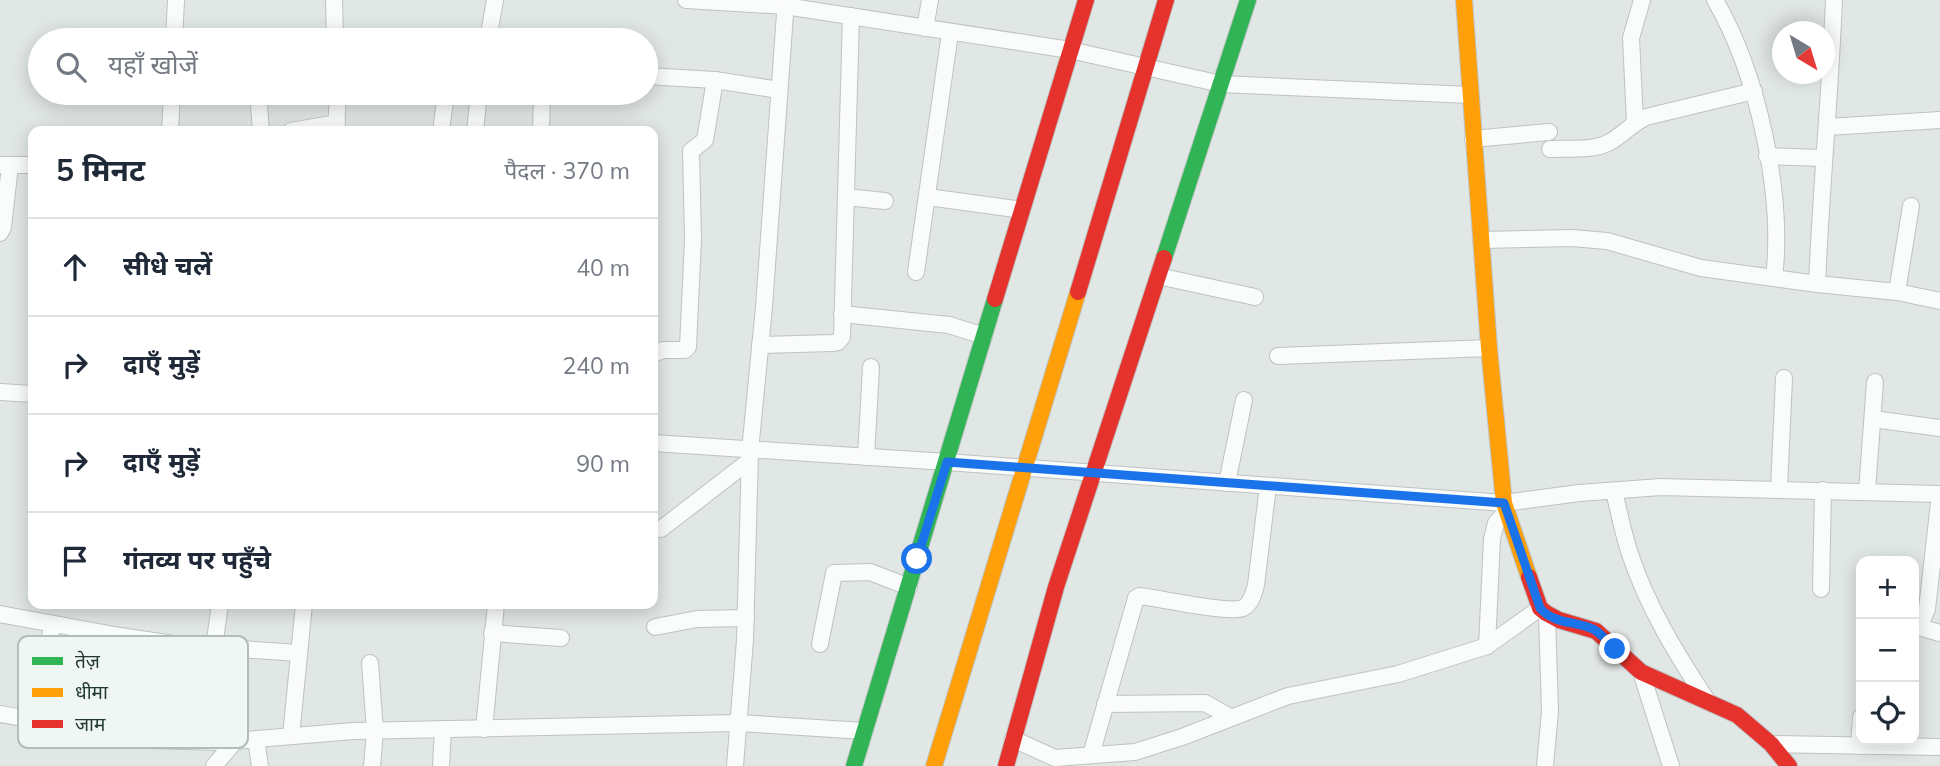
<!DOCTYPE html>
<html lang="hi">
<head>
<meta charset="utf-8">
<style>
	body { margin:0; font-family:Mulish,"Noto Sans Devanagari",sans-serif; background:#f6f6f7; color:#1f2937 }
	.controls { position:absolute; right:21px; bottom:21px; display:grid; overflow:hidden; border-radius:14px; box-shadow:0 4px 18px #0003 }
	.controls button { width:63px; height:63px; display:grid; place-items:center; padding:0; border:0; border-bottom:2px solid #e0e1e3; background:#fff; color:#1f2937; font:35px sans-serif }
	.compass { position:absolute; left:1772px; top:21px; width:63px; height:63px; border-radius:50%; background:#fff; box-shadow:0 4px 18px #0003; rotate:142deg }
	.stop { position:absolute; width:21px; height:21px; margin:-16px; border:5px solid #1a73e8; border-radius:50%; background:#fff }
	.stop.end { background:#1a73e8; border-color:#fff; box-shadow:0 2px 7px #0008 }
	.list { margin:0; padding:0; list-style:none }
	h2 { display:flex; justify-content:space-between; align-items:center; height:91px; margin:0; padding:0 28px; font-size:30px }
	h2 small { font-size:23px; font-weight:400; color:#747a83 }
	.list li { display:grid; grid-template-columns:46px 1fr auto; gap:21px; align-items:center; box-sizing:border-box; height:98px; padding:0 28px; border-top:2px solid #e0e1e3 }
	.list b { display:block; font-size:26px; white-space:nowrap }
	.list em { font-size:23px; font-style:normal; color:#747a83 }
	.icon { flex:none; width:38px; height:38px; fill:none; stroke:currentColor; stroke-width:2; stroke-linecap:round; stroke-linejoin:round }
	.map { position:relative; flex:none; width:1940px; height:766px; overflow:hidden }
	.search { position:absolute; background:#fff; box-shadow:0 4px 18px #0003; left:28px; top:28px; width:630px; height:77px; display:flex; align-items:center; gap:18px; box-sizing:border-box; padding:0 24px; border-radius:38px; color:#747a83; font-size:26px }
	.panel { position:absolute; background:#fff; box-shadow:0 4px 18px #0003; left:28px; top:126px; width:630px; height:483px; border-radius:14px }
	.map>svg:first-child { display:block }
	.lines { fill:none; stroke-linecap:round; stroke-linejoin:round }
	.street-casing { stroke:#bec3c1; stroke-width:18 }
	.fast-casing { stroke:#bec4c2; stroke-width:18 }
	.slow-casing { stroke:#bec4c2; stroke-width:18 }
	.jam-casing { stroke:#bec4c2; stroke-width:18 }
	.street { stroke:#fafbfb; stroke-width:16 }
	.fast { stroke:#30b455; stroke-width:16 }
	.slow { stroke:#ff9f0a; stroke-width:16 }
	.jam { stroke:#e5322d; stroke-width:16 }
	.route { stroke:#1a73e8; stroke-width:9 }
	.key { fill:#eff6f3; stroke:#b1bdba; stroke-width:2 }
	.key-label { font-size:19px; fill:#213834 }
</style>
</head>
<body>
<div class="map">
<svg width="1940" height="766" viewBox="0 0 1940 766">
	<rect width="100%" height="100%" fill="#e1e7e4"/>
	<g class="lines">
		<g class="street-casing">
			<g id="street">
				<path d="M334,0L335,40"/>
				<path d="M686,0L785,6L1070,50L1221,84L1470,95"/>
				<path d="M1715,0C1758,74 1784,194 1774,278"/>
				<path d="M925,28L930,0"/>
				<path d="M174,40L176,0"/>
				<path d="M488,40L495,0"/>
				<path d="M646,76L715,80L779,90"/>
				<path d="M258,93L261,131"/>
				<path d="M1635,122L1631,38L1642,0"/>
				<path d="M1828,127L1940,120"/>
				<path d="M170,131L172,93"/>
				<path d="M291,131L337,123"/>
				<path d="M336,131L338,93"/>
				<path d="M441,131L446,93"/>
				<path d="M475,131L479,93"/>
				<path d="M541,131L542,93"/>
				<path d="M1473,139L1549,132"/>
				<path d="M1550,149C1567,148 1592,151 1608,143C1622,136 1631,124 1646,117L1754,91"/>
				<path d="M1767,156L1823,158"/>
				<path d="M1,165H33"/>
				<path d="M846,197L885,201"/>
				<path d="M928,197L1022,210"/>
				<path d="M0,233L3,227L10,166"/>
				<path d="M1481,240L1572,238L1607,241L1701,268L1817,284L1897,292L1940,301"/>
				<path d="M916,272L950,33"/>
				<path d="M1158,276L1255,297"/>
				<path d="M1817,284C1821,189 1830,95 1834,0"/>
				<path d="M1897,292L1911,206"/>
				<path d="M842,314L949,325L984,336"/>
				<path d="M760,345L832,343L838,342L842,337L851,16"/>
				<path d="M653,354L663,350H685L688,347L693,239L691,151L705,140L715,80"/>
				<path d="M1278,356L1489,348"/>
				<path d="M0,392L33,394"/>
				<path d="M1873,419L1940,428"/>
				<path d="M653,443L947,462L1504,503L1579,493L1661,487L1940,494"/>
				<path d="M866,457L871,367"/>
				<path d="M1227,483L1244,400"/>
				<path d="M1779,489L1784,378"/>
				<path d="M1614,491C1619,512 1623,533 1630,554C1648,608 1677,655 1708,702"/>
				<path d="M1867,491L1875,382"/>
				<path d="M661,529L749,461"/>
				<path d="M1821,589L1823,490"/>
				<path d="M0,614L120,636L180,645L299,653"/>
				<path d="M1915,626L1940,633"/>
				<path d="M655,627L697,619L746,618"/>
				<path d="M1914,627L1922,621L1927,609L1940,494"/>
				<path d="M492,633L561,638"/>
				<path d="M820,644L834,573L870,572L909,587"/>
				<path d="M1487,646L1492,539L1496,523L1506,512"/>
				<path d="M214,647L220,604"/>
				<path d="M370,663L375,731L372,766"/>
				<path d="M1641,672L1671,766"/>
				<path d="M1105,704L1205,703L1230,717"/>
				<path d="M0,714L148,740L222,742L354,731L739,723L864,731"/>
				<path d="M37,720L52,624"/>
				<path d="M484,729L496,604"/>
				<path d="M291,736L304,604"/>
				<path d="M256,739L260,766"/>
				<path d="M1013,739L1055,758L1135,752L1182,737L1288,696L1398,674L1487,646L1540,608"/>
				<path d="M1771,744L1940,747"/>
				<path d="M1859,746L1861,717"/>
				<path d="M1091,755L1136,598L1140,596C1158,598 1230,614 1243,608C1251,604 1254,593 1256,585L1268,486"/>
				<path d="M214,766L235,741"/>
				<path d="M441,766L443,729"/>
				<path d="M735,766L745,640L750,451L764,307L786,0"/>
				<path d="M1545,766L1550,711L1547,616"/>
			</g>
		</g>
		<g class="fast-casing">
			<g id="fast">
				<path d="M1164,258L1248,0"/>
				<path d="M854,766L995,299"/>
			</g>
		</g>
		<g class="slow-casing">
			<g id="slow">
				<path d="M1464,0L1489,348L1504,503L1529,577"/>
				<path d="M934,766L1078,292"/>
			</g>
		</g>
		<g class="jam-casing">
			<g id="jam">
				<path d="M1078,292L1166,0"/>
				<path d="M995,299L1086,0"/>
				<path d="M1529,577L1540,608L1546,613L1559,620L1596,631L1641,672L1737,715L1771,744L1789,766"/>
				<path d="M1006,766L1056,587L1164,258"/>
			</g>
		</g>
		<use href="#street" class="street"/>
		<use href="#fast" class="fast"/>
		<use href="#slow" class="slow"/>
		<use href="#jam" class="jam"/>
	</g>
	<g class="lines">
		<path class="route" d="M917,559L947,462L1504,503L1540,608C1553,624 1575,621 1593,629C1602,634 1608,642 1615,649"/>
	</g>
	<rect x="18" y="636" width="230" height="112" rx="10" class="key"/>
	<rect x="32" y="657" width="31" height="8" fill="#30b455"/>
	<rect x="32" y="688" width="31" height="9" fill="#ff9f0a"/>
	<rect x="32" y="720" width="31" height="8" fill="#e5322d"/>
	<g class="key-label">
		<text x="75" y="668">तेज़</text>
		<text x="75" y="699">धीमा</text>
		<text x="75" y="731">जाम</text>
	</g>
</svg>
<div class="controls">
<button>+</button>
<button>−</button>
<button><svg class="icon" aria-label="locate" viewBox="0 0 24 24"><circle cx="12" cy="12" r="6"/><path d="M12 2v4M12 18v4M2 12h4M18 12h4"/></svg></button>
</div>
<svg class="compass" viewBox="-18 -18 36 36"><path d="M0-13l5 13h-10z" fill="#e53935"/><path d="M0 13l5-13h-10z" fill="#747a83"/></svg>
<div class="stop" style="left:917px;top:559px"></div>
<div class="stop end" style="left:1615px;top:649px"></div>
<div class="search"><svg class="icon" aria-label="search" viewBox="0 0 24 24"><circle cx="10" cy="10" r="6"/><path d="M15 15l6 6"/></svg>यहाँ खोजें</div>
<section class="panel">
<h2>5 मिनट<small>पैदल · 370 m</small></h2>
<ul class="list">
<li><svg class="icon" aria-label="ahead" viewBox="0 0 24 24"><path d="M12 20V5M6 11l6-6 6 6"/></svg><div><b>सीधे चलें</b></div><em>40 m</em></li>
<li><svg class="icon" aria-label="right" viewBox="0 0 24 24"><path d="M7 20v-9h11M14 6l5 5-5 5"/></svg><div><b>दाएँ मुड़ें</b></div><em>240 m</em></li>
<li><svg class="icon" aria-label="right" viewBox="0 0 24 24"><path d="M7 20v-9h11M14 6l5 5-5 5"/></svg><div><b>दाएँ मुड़ें</b></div><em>90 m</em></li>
<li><svg class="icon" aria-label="arrive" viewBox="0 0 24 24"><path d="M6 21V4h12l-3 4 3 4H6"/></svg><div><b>गंतव्य पर पहुँचे</b></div></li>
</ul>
</section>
</div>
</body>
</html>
